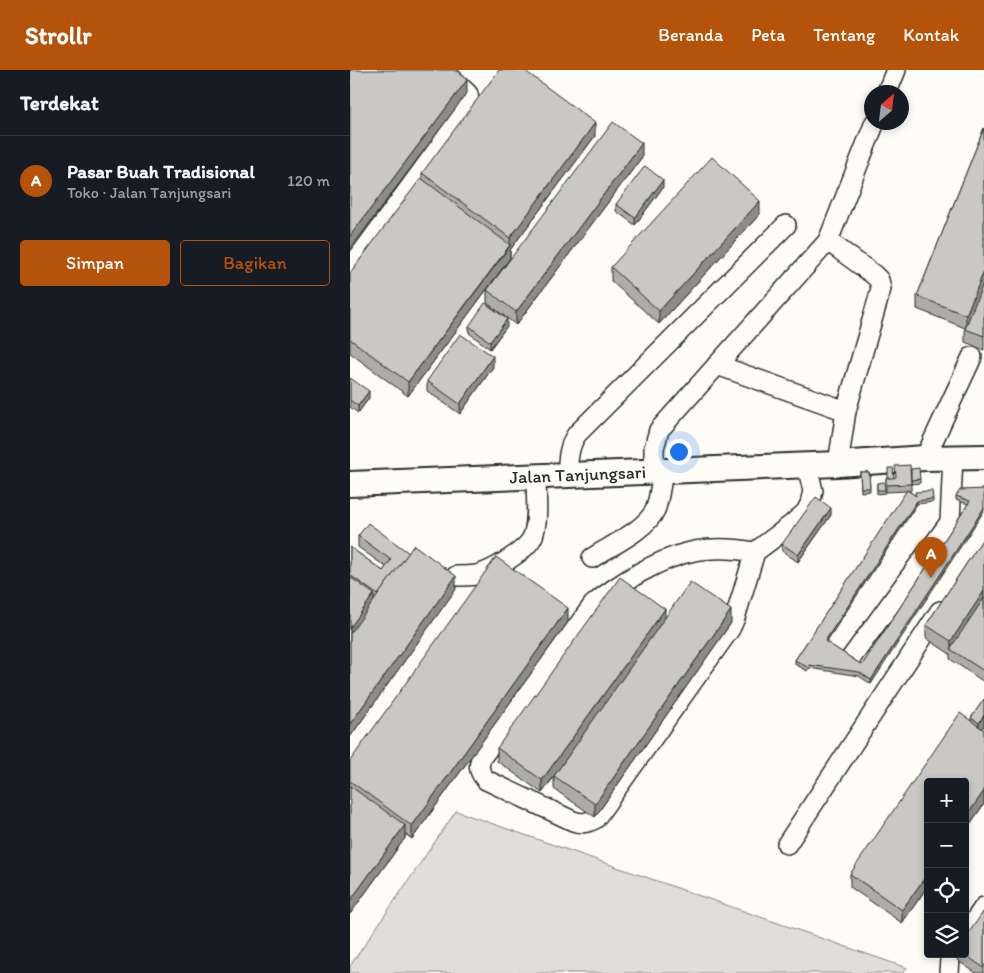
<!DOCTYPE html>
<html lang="id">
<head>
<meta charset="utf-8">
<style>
	body { margin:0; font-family:Itim,sans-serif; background:#20242c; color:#f1f3f6 }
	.controls { position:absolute; right:15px; bottom:15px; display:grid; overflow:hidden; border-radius:5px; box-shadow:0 2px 8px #0003 }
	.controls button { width:45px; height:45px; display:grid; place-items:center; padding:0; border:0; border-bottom:1px solid #363941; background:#171b24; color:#f1f3f6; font:25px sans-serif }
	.compass { position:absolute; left:514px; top:15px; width:45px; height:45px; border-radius:50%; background:#171b24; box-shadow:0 2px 8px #0003; rotate:28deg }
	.you { position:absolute; left:328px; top:381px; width:18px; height:18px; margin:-12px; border:4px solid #fff; border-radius:50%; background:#1a73e8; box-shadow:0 0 0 8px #1a73e833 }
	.badge { display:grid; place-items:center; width:32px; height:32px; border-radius:50%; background:#b45309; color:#fff; font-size:16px; font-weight:700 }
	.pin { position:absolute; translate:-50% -41px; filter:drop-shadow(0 1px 2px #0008) }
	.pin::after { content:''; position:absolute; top:26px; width:18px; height:15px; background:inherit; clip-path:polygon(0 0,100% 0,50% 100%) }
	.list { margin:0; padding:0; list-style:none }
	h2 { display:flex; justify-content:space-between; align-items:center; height:65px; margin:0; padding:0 20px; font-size:21px }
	h2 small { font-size:16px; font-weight:400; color:#9ea1a6 }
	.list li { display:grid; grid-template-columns:32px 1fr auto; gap:15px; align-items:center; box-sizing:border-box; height:90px; padding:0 20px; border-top:1px solid #363941 }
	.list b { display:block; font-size:19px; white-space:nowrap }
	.list p { margin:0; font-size:16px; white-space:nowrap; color:#9ea1a6 }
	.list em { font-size:16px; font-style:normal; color:#9ea1a6 }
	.actions { display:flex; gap:10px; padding:15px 20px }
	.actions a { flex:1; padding:11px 0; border:1px solid #b45309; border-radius:5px; text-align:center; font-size:18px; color:#b45309 }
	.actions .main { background:#b45309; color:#fff }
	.icon { flex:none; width:28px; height:28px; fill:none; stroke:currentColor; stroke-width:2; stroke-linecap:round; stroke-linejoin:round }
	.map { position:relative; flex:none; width:634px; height:903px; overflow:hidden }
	header { display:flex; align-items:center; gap:30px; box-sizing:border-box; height:70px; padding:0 25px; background:#b45309; color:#fff }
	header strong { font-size:24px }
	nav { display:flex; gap:28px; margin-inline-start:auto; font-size:18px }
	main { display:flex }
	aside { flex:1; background:#171b24 }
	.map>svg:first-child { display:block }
	.green { fill:#dfdeda; stroke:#858482 }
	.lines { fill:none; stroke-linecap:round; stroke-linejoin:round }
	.minor-casing { stroke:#2b2b2b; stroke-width:22 }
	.major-casing { stroke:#2b2b2b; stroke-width:28 }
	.minor { stroke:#fdfcf7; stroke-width:19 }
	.major { stroke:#fdfcf7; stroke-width:24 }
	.wall { fill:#adaca9; stroke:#2b2b2b }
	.shaded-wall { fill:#8d8c89; stroke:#2b2b2b }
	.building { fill:#c9c8c4; stroke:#2b2b2b }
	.labels { text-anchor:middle; stroke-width:4; stroke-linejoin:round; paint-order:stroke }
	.street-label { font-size:18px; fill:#2b2b2b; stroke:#fdfcf7 }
</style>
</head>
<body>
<header>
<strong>Strollr</strong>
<nav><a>Beranda</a><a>Peta</a><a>Tentang</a><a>Kontak</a></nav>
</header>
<main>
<aside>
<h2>Terdekat<small></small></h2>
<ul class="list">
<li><span class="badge">A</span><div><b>Pasar Buah Tradisional</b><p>Toko · Jalan Tanjungsari</p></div><em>120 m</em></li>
</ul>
<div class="actions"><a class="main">Simpan</a><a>Bagikan</a></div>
</aside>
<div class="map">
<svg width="634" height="903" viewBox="0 0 634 903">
	<rect width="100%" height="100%" fill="#fdfcf7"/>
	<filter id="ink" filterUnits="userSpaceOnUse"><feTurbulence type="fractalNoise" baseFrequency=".02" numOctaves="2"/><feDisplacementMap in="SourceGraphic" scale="10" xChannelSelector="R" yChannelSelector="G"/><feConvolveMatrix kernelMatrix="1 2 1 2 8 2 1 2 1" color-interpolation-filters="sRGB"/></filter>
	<g filter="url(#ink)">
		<path class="green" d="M106,741L557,898L553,903H0V896Z"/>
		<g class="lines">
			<g class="minor-casing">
				<g id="minor">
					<path d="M537,22L546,0"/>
					<path d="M0,199L115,42L119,31L118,24L93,0"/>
					<path d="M367,295L496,341"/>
					<path d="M575,388L622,287"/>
					<path d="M488,394L496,341L531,219L529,210L524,205L478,171L525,52"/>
					<path d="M304,401V378L309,360L478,171"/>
					<path d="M217,406C218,392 218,376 227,364L436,155"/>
					<path d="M405,482C359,474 331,480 291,502C273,512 258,522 243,535L131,688C128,697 129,702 136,710L223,751C232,754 237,753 245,749L380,559L385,548L405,482L441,455L456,442L460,434L463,421L457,395"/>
					<path d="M242,488C260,476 296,460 305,440C309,432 311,411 313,401"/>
					<path d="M106,506C113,506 119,506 126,505C141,502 177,481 183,466C189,449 186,426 186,408"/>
					<path d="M501,588L600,452L603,387"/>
					<path d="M437,774L590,541"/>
					<path d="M615,865L634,837"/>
					<path d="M599,903L600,888L603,884"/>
				</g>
			</g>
			<g class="major-casing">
				<g id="major">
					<path id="s1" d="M0,414L488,394L575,388L634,387"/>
				</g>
			</g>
			<use href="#minor" class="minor"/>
			<use href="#major" class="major"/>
		</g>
		<g class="wall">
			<path d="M634,58V280L615,272V258L567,239V226Z"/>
			<path d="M245,66L160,180V188L58,326L0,283V203L72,109V103Z"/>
			<path d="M292,87L166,255L137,233V220Z"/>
			<path d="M313,117L285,155L266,141V134Z"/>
			<path d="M410,144L309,254L261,211V197Z"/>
			<path d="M119,256H157L140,279L119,263Z"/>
			<path d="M143,297L110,344L77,321V311Z"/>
			<path d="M0,308L19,328L8,343L0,337Z"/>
			<path d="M561,399L570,409V413L561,414Z"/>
			<path d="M510,402H519L520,421L511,422Z"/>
			<path d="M536,408H544L561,414V421H558L566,426L583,429V432L567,434L476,572L512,595L618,434L606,430V426L634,419L521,614L509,606L459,598L457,601L445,594V590L557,421L536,422Z"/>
			<path d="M527,413L535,420V423L527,424Z"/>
			<path d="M481,445L448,492L432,481V474Z"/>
			<path d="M8,466L106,519L0,667V477L33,501L36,497L8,477Z"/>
			<path d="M634,467V612L600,589V584L576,568V555Z"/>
			<path d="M315,548L381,553L245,747L204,719V707L192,723L147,691V678Z"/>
			<path d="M218,552L62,769L55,764V768L0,844V691Z"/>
			<path d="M634,629V656L632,658L634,660V734L615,761L578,712V816L552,853L500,817V804L621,651V648Z"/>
			<path d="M634,841V903H626L607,890V884H615Z"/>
		</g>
		<g class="shaded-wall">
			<path d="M117,10V23L0,179V166Z"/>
			<path d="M245,53V66L160,180V188L58,326V312L160,176V168Z"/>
			<path d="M292,73V87L166,255V242Z"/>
			<path d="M313,110V117L285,155V148Z"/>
			<path d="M410,131V144L309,254V241Z"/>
			<path d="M634,201V214L616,258V245Z"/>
			<path d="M157,249V256L140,279V272Z"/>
			<path d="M143,286V297L110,344V334Z"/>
			<path d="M19,321V328L8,343V336Z"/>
			<path d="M567,431V434L475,574V571Z"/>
			<path d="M481,438V445L448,492V485Z"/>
			<path d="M634,438V441L521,614V610Z"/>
			<path d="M106,506V519L0,667V654Z"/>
			<path d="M634,521V535L601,580V571Z"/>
			<path d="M24,524V538L0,571V558Z"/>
			<path d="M218,538V552L62,769V756Z"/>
			<path d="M315,539V553L192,723V710Z"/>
			<path d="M381,540V553L245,747V734Z"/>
			<path d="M634,645V656L629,664V653Z"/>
			<path d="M634,721V734L615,761V748Z"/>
			<path d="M55,755V768L0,844V831Z"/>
			<path d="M578,803V816L552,853V840Z"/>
		</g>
		<g class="building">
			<path d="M0,0H104L117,10L0,166Z"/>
			<path d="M149,0H174L245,53L160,168L72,103Z"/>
			<path d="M263,52L292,73L166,242L137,220Z"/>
			<path d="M634,58V201L616,245L567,226Z"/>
			<path d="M362,87L410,131L309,241L261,197Z"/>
			<path d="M295,96L313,110L285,148L266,134Z"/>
			<path d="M71,108L160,175L58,312L0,269V203Z"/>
			<path d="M634,211V266L615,259Z"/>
			<path d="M135,233L157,249L140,272L119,256Z"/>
			<path d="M110,264L143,286L110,334L77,311Z"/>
			<path d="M0,308L19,321L8,336L0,330Z"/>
			<path d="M560,395L561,414L536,415V408L546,407L545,396Z"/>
			<path d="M538,398H543L544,408H538Z"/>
			<path d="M569,398L570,409L561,410V399Z"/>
			<path d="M510,402H519L520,418H511Z"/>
			<path d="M534,412L535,420H527V413Z"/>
			<path d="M634,419V438L521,610L509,602L459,595L457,597L445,590L557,420L566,426L565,422L582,421L583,429L567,431L475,571L512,595L620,431L606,426L610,420Z"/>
			<path d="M466,427L481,438L448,485L432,474Z"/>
			<path d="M18,453L59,483L28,525L0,505V477L33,501L41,490L8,466Z"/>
			<path d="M634,467V521L601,571L576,555Z"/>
			<path d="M64,475L106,506L0,654V564Z"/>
			<path d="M146,487L218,538L62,756L0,711V691Z"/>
			<path d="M0,507L24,524L0,558Z"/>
			<path d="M270,507L315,539L192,710L147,678Z"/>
			<path d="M340,512L381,540L245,734L204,706Z"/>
			<path d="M634,528V601L600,579Z"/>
			<path d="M634,629V645L629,653L621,648Z"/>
			<path d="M610,643L634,660V721L615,748V712H578V803L552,840L500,804Z"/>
			<path d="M0,716L55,755L0,831Z"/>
			<path d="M634,841V898L614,884H615V868Z"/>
		</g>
	</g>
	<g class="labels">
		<g class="street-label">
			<text dy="6" stroke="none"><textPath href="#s1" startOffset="228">Jalan Tanjungsari</textPath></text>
		</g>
	</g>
</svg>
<div class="controls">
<button>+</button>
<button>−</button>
<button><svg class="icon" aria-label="locate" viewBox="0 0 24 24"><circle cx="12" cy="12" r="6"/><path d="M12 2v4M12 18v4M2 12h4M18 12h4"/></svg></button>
<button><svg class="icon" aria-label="layers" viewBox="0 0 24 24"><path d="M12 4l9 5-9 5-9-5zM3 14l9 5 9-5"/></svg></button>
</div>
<svg class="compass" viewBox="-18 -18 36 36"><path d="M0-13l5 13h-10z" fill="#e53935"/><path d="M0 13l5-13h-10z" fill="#9ea1a6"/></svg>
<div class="you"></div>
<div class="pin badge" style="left:581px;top:508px">A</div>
</div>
</main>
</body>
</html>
